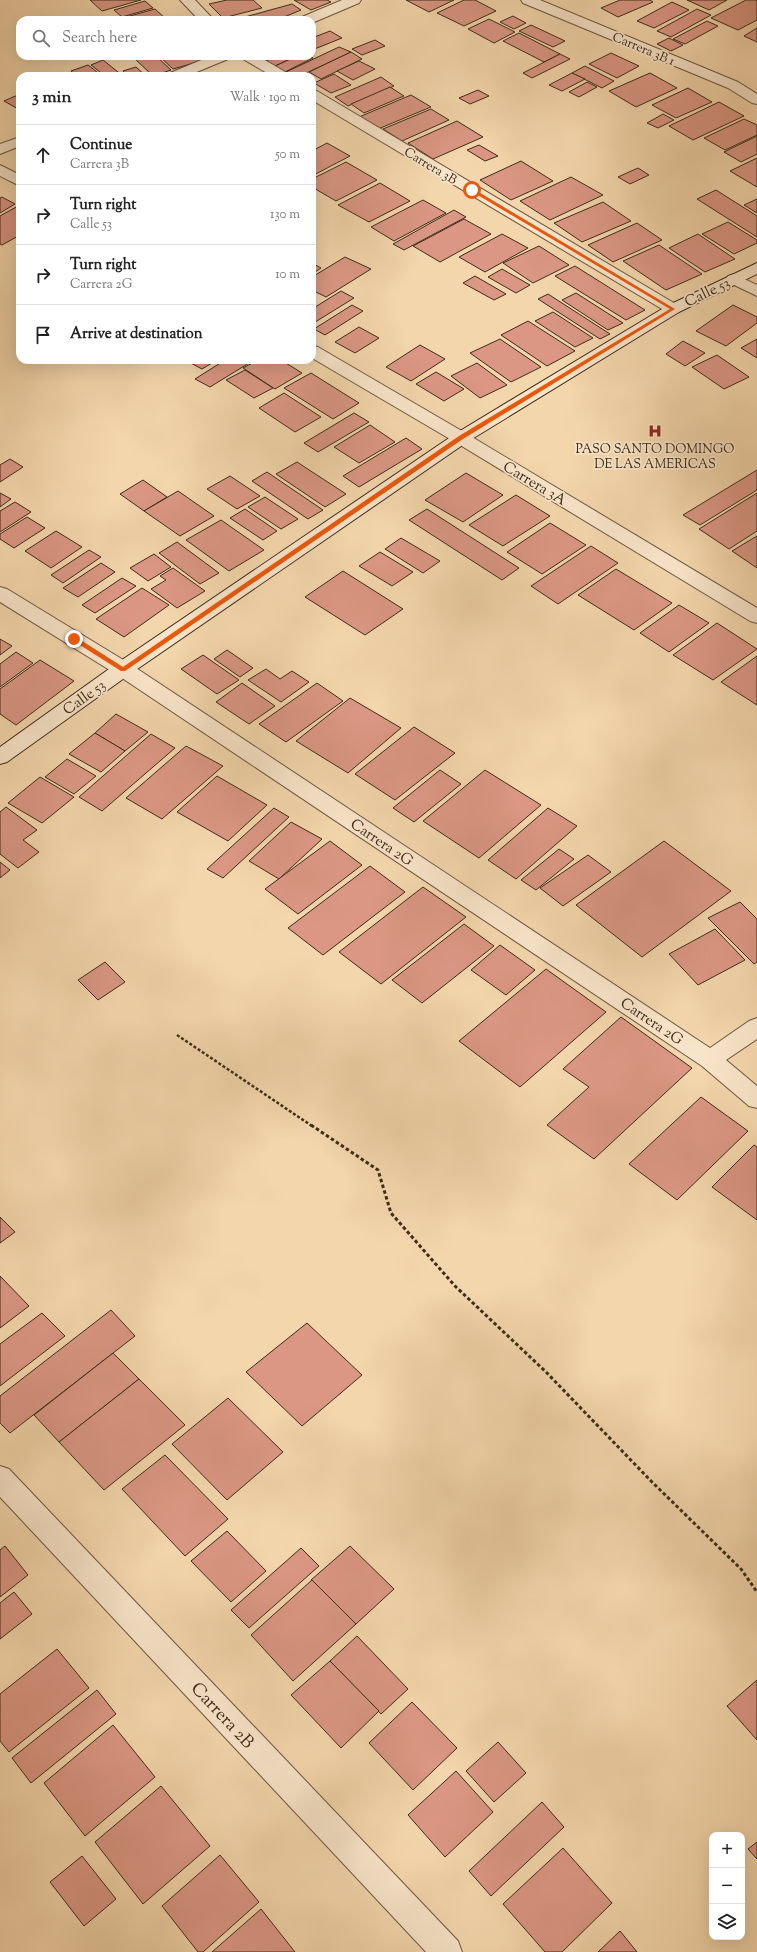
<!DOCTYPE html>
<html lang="en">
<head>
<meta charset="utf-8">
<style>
	body { margin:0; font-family:"Sorts Mill Goudy",serif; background:#f2f2f2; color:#222 }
	.controls { position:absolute; right:12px; bottom:12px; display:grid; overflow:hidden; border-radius:8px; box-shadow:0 4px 16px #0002 }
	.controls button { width:36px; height:36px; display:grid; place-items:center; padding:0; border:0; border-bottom:1px solid #e0e0e0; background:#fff; color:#222; font:20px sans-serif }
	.stop { position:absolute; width:12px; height:12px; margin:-9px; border:3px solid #ea580c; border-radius:50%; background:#fff }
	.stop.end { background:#ea580c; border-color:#fff; box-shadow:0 1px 4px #0008 }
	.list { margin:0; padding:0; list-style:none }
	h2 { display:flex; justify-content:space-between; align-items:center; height:52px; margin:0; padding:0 16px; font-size:17px }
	h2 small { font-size:13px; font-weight:400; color:#767676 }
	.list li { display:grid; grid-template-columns:26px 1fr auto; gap:12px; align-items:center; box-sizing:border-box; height:60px; padding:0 16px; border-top:1px solid #e0e0e0 }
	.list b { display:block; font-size:15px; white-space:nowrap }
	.list p { margin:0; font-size:13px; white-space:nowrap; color:#767676 }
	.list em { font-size:13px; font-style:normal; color:#767676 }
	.icon { flex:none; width:22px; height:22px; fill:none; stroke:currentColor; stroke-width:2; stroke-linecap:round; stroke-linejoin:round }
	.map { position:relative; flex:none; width:757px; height:1952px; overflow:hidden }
	.search { position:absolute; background:#fff; box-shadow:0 4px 16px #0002; left:16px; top:16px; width:300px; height:44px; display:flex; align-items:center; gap:10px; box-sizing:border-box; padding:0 14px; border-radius:12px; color:#767676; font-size:15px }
	.panel { position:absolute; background:#fff; box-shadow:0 4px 16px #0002; left:16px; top:72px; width:300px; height:292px; border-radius:12px }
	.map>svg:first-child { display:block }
	.building { fill:#db9784; stroke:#3c2c19 }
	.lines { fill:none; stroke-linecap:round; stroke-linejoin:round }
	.street-casing { stroke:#6a563e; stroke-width:2 }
	.secondary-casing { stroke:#3c2c19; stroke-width:2 }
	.path-far1 { stroke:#3c2c19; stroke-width:2.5; stroke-dasharray:3 2; stroke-linecap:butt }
	.path { stroke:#3c2c19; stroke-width:3; stroke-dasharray:3.5 2.5; stroke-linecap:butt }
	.street { fill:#f8e4c9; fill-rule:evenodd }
	.secondary { fill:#f8e4c9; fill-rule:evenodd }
	.route { fill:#ea580c }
	.labels { text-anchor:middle; stroke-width:3.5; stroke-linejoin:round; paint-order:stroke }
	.far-street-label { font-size:13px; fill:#3c2c19; stroke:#f8e4c9 }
	.far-poi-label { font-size:13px; fill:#3c2c19; stroke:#f8e4c9 }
	.street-label { font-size:15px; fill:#3c2c19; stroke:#f8e4c9 }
	.near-street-label { font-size:18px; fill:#3c2c19; stroke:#f8e4c9 }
</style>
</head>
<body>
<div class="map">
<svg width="757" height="1952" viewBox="0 0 757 1952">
	<rect width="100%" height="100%" fill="#f4d6ac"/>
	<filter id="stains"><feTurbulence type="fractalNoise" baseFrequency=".005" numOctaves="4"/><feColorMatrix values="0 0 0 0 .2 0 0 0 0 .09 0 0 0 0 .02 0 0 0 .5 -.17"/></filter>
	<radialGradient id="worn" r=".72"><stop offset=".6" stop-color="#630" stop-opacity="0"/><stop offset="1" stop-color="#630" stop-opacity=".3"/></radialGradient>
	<g class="building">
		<path d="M90,0H141L102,11Z"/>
		<path d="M227,0H253L262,8L223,18L209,4Z"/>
		<path d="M294,0H327L331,2L311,10Z"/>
		<path d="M406,0H454L429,12Z"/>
		<path d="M464,0H475L496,11L464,26L437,13Z"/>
		<path d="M620,0H650L653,2L618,17L601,8Z"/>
		<path d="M687,0H727L709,10Z"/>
		<path d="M746,0H757V20L738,30L711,18Z"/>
		<path d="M145,1L153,8L122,17L114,10Z"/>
		<path d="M672,2L689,10L654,28L637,21Z"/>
		<path d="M292,4L301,10L277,20H234Z"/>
		<path d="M155,9L167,20L119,19Z"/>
		<path d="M697,9L711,15L671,37L657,31Z"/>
		<path d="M513,16L526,23L514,29L500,22Z"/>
		<path d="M489,19L515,32L494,43L468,29Z"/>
		<path d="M707,21L718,26L685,44L673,39Z"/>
		<path d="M531,25L565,41L553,47L519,31Z"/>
		<path d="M757,28V42L744,36Z"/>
		<path d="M330,31L342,38L312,50V38Z"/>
		<path d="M519,33L560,54L544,62L503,41Z"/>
		<path d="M669,38L683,45L671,51L657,44Z"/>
		<path d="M375,40L385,46L362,55L352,49Z"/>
		<path d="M339,47L351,52L300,76H294L286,72Z"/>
		<path d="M351,52L362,59L321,79L309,72Z"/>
		<path d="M611,53L639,66L617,78L589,64Z"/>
		<path d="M560,54L570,59L532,78L523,73Z"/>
		<path d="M138,56H156L171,70L153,76L133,57Z"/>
		<path d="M159,56H205L208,59L173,69Z"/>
		<path d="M277,56H297L273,67L264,62Z"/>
		<path d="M297,56H309L313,58L285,72L275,66Z"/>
		<path d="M103,60L123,76H105L91,65Z"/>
		<path d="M359,61L375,69L353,80L337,71Z"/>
		<path d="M88,65L102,76H77L71,71Z"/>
		<path d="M585,66L614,81L602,88L572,73Z"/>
		<path d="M136,67L146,76H128L123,71Z"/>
		<path d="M572,73L585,79L562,91L549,85Z"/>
		<path d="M650,73L677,88L636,107L609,91Z"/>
		<path d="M334,74L351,85L331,93L314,83Z"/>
		<path d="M381,77L394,86L348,106L335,97Z"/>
		<path d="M587,82L597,87L579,97L569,92Z"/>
		<path d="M390,87L404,96L364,113L351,104Z"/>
		<path d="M688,88L712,102L676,118L652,105Z"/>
		<path d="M478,90L489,96L470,104L459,98Z"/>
		<path d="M20,94V110L4,101Z"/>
		<path d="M411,95L431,107L378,129L359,117Z"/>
		<path d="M719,102L744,116L693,140L669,126Z"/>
		<path d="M431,109L449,120L402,141L383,129Z"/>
		<path d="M663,114L674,120L658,128L647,123Z"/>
		<path d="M744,119L757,125V135L725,150L704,138Z"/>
		<path d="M457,121L483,137L433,159L408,143Z"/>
		<path d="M757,136V154L741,162L724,152Z"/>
		<path d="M327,143L350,156L312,176V151Z"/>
		<path d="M479,145L498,156L485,161L467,150Z"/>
		<path d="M757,158V187L730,171Z"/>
		<path d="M521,161L553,181L511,200L480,180Z"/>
		<path d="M346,162L377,180L336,201L312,187V179Z"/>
		<path d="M638,168L649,175L630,184L618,177Z"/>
		<path d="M571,177L603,195L550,220L520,201Z"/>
		<path d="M380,183L410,201L369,222L338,205Z"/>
		<path d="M716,190L757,216V237L697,199Z"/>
		<path d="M2,197L15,204L0,213V198Z"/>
		<path d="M757,199V213L744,205Z"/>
		<path d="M423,200L446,213L394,241L371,227Z"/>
		<path d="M603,202L631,221L582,242L554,223Z"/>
		<path d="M18,206H20V235L2,245L0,244V216Z"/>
		<path d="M454,210L466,217L404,250L393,244Z"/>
		<path d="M464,219L491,234L440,262L413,246Z"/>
		<path d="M728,222L757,240V243L734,254L702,234Z"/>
		<path d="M637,223L662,240L613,262L588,245Z"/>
		<path d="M502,234L528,248L485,272L459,257Z"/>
		<path d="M698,234L735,259L705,272L669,248Z"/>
		<path d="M659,245L702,274L666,290L623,261Z"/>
		<path d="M539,246L569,265L533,283L503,263Z"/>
		<path d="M345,257L371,269L326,297L312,290V277Z"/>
		<path d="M312,263L321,268L312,274Z"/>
		<path d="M575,266L645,310L626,320L555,276Z"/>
		<path d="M502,269L530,285L516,293L488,277Z"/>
		<path d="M475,276L506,294L494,300L463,283Z"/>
		<path d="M341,291L354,298L312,324V309Z"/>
		<path d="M576,293L623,323L608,330L562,300Z"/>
		<path d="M548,294L610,334L600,339L538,299Z"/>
		<path d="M352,305L363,311L325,335L314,329Z"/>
		<path d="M733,305L757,317V323L726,346L696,331Z"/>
		<path d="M553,312L593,338L575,347L535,321Z"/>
		<path d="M528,321L575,351L547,366L501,335Z"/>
		<path d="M359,327L379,338L355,353L335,342Z"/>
		<path d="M500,339L541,367L511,382L470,353Z"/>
		<path d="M757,339V358L741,348Z"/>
		<path d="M683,341L705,353L685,366L666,354Z"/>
		<path d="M420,345L445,359L411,381L386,367Z"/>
		<path d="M717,355L749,377L724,389L692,367Z"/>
		<path d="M185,360H217L202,369Z"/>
		<path d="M225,360H254L210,387L195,379Z"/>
		<path d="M258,360H281L302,373L275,389L243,368Z"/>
		<path d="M477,363L507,385L480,398L451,376Z"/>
		<path d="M245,370L273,388L254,398L226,380Z"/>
		<path d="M436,372L464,389L444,401L416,384Z"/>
		<path d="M311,373L359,403L333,419L284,388Z"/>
		<path d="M284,393L321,417L295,432L259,408Z"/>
		<path d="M354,413L369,422L318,452L304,443Z"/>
		<path d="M370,425L395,442L359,463L334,447Z"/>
		<path d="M406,438L422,449L359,487L343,476Z"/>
		<path d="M10,459L23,467L0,482V465Z"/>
		<path d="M297,462L346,494L325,507L276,474Z"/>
		<path d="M757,470V490L700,525L683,515Z"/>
		<path d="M267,472L323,510L308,519L252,481Z"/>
		<path d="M466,473L503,495L463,522L425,500Z"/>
		<path d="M230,476L260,496L237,509L207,489Z"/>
		<path d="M143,480L167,497L144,511L120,494Z"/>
		<path d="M178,491L214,516L180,536L144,511Z"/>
		<path d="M0,493L11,499L0,507Z"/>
		<path d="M757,493V531L729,549L699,529Z"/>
		<path d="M516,495L550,516L503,546L469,525Z"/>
		<path d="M265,497L298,519L281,529L248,507Z"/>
		<path d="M15,502L31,512L0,532V511Z"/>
		<path d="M245,509L277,531L263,540L230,518Z"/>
		<path d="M427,509L519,568L502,580L409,520Z"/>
		<path d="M27,517L45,528L14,548L0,539V534Z"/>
		<path d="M221,520L264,550L229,571L186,540Z"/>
		<path d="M550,523L586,545L542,574L507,552Z"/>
		<path d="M56,531L82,547L51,568L25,551Z"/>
		<path d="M757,536V568L732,551Z"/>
		<path d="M401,538L440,561L423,573L385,549Z"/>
		<path d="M177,542L219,573L200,584L159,553Z"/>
		<path d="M591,546L618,563L558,604L531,586Z"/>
		<path d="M89,550L101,557L63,583L51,575Z"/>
		<path d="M380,552L413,572L392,586L359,566Z"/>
		<path d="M154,554L171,567L148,581L130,568Z"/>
		<path d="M101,563L115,572L78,597L63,588Z"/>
		<path d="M173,568L205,591L177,608L151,589L166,580L160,576Z"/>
		<path d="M616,569L672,603L634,630L578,595Z"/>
		<path d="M343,571L403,609L365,635L305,597Z"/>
		<path d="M122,578L136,586L95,613L82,605Z"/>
		<path d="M142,588L169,605L124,637L96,619Z"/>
		<path d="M679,605L709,623L669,652L640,633Z"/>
		<path d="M717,623L757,649L713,680L673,655Z"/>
		<path d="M0,639L12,646L0,655Z"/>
		<path d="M227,650L253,668L240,677L214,659Z"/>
		<path d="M16,652L33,663L0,687V664Z"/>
		<path d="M203,655L239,680L217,694L181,669Z"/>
		<path d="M757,656V705L721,682Z"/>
		<path d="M40,660L74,681L16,725L0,714V689Z"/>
		<path d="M266,669L280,679L292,671L309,682L281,702L248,680Z"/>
		<path d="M242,683L275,706L249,724L216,702Z"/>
		<path d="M317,683L343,701L286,742L259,724Z"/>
		<path d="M350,698L401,728L348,773L296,741Z"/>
		<path d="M116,714L148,732L125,751L95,733Z"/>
		<path d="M414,727L455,753L395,800L355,774Z"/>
		<path d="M95,733L125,751L101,772L69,754Z"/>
		<path d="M151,734L175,748L102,811L79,797Z"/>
		<path d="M186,746L223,766L162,819L126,798Z"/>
		<path d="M67,759L96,776L74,794L45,777Z"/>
		<path d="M440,770L461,784L414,822L393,808Z"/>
		<path d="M485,770L541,805L479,858L423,821Z"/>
		<path d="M217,776L267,805L228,841L177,812Z"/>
		<path d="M40,777L74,797L42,823L8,803Z"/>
		<path d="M6,807L37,830L23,840L39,852L18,868L0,854V812Z"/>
		<path d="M274,808L289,817L223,878L207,869Z"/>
		<path d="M548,808L577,826L516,879L488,860Z"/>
		<path d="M291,822L322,839L279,879L249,861Z"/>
		<path d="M330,841L362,865L298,914L265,889Z"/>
		<path d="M664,841L731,891L642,957L576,905Z"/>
		<path d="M559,849L574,859L536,890L521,880Z"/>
		<path d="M588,855L611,872L563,906L540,888Z"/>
		<path d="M0,862L10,870L0,878Z"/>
		<path d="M370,866L405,892L323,955L288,928Z"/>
		<path d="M423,887L466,917L381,984L339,952Z"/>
		<path d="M740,902L757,919V962L754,964L708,918Z"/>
		<path d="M464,924L494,946L422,1003L392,980Z"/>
		<path d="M715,929L745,960L698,985L669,954Z"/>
		<path d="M500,945L535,970L506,995L471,970Z"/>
		<path d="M105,962L125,982L98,1000L78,980Z"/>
		<path d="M546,969L606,1012L520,1087L459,1041Z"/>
		<path d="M621,1017L692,1068L594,1159L547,1125L589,1087L563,1069Z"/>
		<path d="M701,1097L748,1131L677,1200L629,1164Z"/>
		<path d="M754,1145L757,1147V1220L712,1187Z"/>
		<path d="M0,1217L15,1232L0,1243Z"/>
		<path d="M0,1276L29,1306L0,1328Z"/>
		<path d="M111,1310L135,1336L10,1433L0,1423V1396Z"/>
		<path d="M42,1313L65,1336L0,1386V1344Z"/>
		<path d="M307,1323L362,1375L302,1426L246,1372Z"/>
		<path d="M113,1353L139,1379L59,1442L34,1415Z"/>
		<path d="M139,1379L185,1425L104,1490L59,1442Z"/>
		<path d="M228,1398L283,1452L227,1500L172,1444Z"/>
		<path d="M165,1455L228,1519L185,1556L122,1489Z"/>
		<path d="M227,1531L266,1571L231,1602L191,1561Z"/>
		<path d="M5,1546L28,1575L0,1597V1550Z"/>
		<path d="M350,1546L394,1589L356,1624L311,1580Z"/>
		<path d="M301,1548L319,1566L249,1628L231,1610Z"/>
		<path d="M312,1580L356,1624L293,1681L251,1635Z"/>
		<path d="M14,1592L32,1614L0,1639V1603Z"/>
		<path d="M357,1636L408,1689L381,1714L330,1661Z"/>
		<path d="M57,1649L89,1688L9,1752L0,1741V1694Z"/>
		<path d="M330,1661L379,1711L341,1748L291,1695Z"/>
		<path d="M757,1680V1740L727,1706Z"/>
		<path d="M97,1690L116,1714L31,1783L12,1758Z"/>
		<path d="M412,1702L457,1748L413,1790L369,1743Z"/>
		<path d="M113,1725L155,1777L85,1836L44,1783Z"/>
		<path d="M498,1742L526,1773L494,1802L466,1771Z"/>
		<path d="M456,1771L493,1812L445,1857L408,1815Z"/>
		<path d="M161,1786L210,1846L143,1904L95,1842Z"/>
		<path d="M542,1802L564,1827L491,1896L469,1871Z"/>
		<path d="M757,1842V1859L748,1849Z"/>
		<path d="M563,1848L612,1903L562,1952H545L503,1904Z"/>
		<path d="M220,1855L259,1902L203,1952H198L162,1906Z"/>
		<path d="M82,1856L116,1899L84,1926L50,1882Z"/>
		<path d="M261,1909L295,1952H212Z"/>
		<path d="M620,1931L637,1952H598Z"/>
	</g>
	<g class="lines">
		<g class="street-casing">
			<g id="street">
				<path d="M180,0H195L214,20H199Z"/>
				<path d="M342,0H361L359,3L312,23V20H300L302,17Z"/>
				<path d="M521,0H540L738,82L757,94V104L752,103L728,88L523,3Z"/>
				<path d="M211,56H230L228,59L187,76H168L170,73Z"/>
				<path d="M241,56H258L287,73L289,76H272L243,59Z"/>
				<path d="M312,90L317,91L679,306L681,309L679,312L673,314L667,312L312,100Z"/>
				<path d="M20,137V146L0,154V144Z"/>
				<path d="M0,165L20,175V186L0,176Z"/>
				<path d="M734,274L757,285V296L728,282L726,279L728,276Z"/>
				<path d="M312,346L318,347L467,434L757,608V623L750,621L455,442L312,358Z"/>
				<path d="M0,587L7,589L130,664L710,1048L749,1021L757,1018V1039L726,1060L757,1086V1108L749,1106L702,1066L116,674L0,602Z"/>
				<path d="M0,1466L9,1469L458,1941L462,1952H426L0,1497Z"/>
			</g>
		</g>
		<g class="secondary-casing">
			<path id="secondary" d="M757,263V274L679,312L467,442L130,674L7,762L0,764V747L116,664L455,434L667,306Z"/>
		</g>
		<path class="path-far1" d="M177,1035L312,1126"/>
		<path class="path" d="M311,1125L378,1170L391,1213L455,1286L546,1372L652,1482L741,1569L757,1592"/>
		<use href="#street" class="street"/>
		<use href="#secondary" class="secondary"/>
	</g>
	<path class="route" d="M472,188L675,309L463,439L125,671H121L72,640V637H76L123,667L459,436L670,309L471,191Z"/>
	<defs>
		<g id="hospital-bare" transform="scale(1.08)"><path d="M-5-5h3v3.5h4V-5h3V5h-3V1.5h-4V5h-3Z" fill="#8f2418" stroke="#f8e4c9" stroke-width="2.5" paint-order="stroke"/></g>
	</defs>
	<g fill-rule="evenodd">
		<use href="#hospital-bare" x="655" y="431"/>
	</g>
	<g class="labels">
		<g class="far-street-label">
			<text transform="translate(644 48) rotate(23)" y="5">Carrera 3B 1</text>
			<text transform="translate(431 165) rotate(31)" y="5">Carrera 3B</text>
		</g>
		<g class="far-poi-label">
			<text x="655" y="453">PASO SANTO DOMINGO<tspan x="655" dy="15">DE LAS AMERICAS</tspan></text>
		</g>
		<g class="street-label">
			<text transform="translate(707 292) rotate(-26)" y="5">Calle 53</text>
			<text transform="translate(535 483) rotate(31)" y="5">Carrera 3A</text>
			<text transform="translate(84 697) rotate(-36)" y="5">Calle 53</text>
			<text transform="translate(382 842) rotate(34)" y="5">Carrera 2G</text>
			<text transform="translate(652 1021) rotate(34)" y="5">Carrera 2G</text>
		</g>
		<g class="near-street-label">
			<text transform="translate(223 1715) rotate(47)" y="6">Carrera 2B</text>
		</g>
	</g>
	<rect width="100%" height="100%" filter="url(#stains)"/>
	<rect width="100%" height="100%" fill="url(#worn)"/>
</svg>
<div class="controls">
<button>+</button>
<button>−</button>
<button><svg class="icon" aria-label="layers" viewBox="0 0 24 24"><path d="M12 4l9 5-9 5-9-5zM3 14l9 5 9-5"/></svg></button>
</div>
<div class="stop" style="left:472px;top:190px"></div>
<div class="stop end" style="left:74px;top:639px"></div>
<div class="search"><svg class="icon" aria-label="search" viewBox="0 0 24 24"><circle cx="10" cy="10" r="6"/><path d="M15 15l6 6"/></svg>Search here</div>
<section class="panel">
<h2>3 min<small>Walk · 190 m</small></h2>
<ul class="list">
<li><svg class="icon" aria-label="ahead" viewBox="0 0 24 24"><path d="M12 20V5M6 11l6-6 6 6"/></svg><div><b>Continue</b><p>Carrera 3B</p></div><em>50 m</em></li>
<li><svg class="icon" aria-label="right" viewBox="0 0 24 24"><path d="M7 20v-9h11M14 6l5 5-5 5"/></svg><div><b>Turn right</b><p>Calle 53</p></div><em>130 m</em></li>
<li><svg class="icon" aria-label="right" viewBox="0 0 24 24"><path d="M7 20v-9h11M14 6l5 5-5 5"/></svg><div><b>Turn right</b><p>Carrera 2G</p></div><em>10 m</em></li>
<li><svg class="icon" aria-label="arrive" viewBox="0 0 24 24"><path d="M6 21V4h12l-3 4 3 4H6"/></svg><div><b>Arrive at destination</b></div></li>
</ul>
</section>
</div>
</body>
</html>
